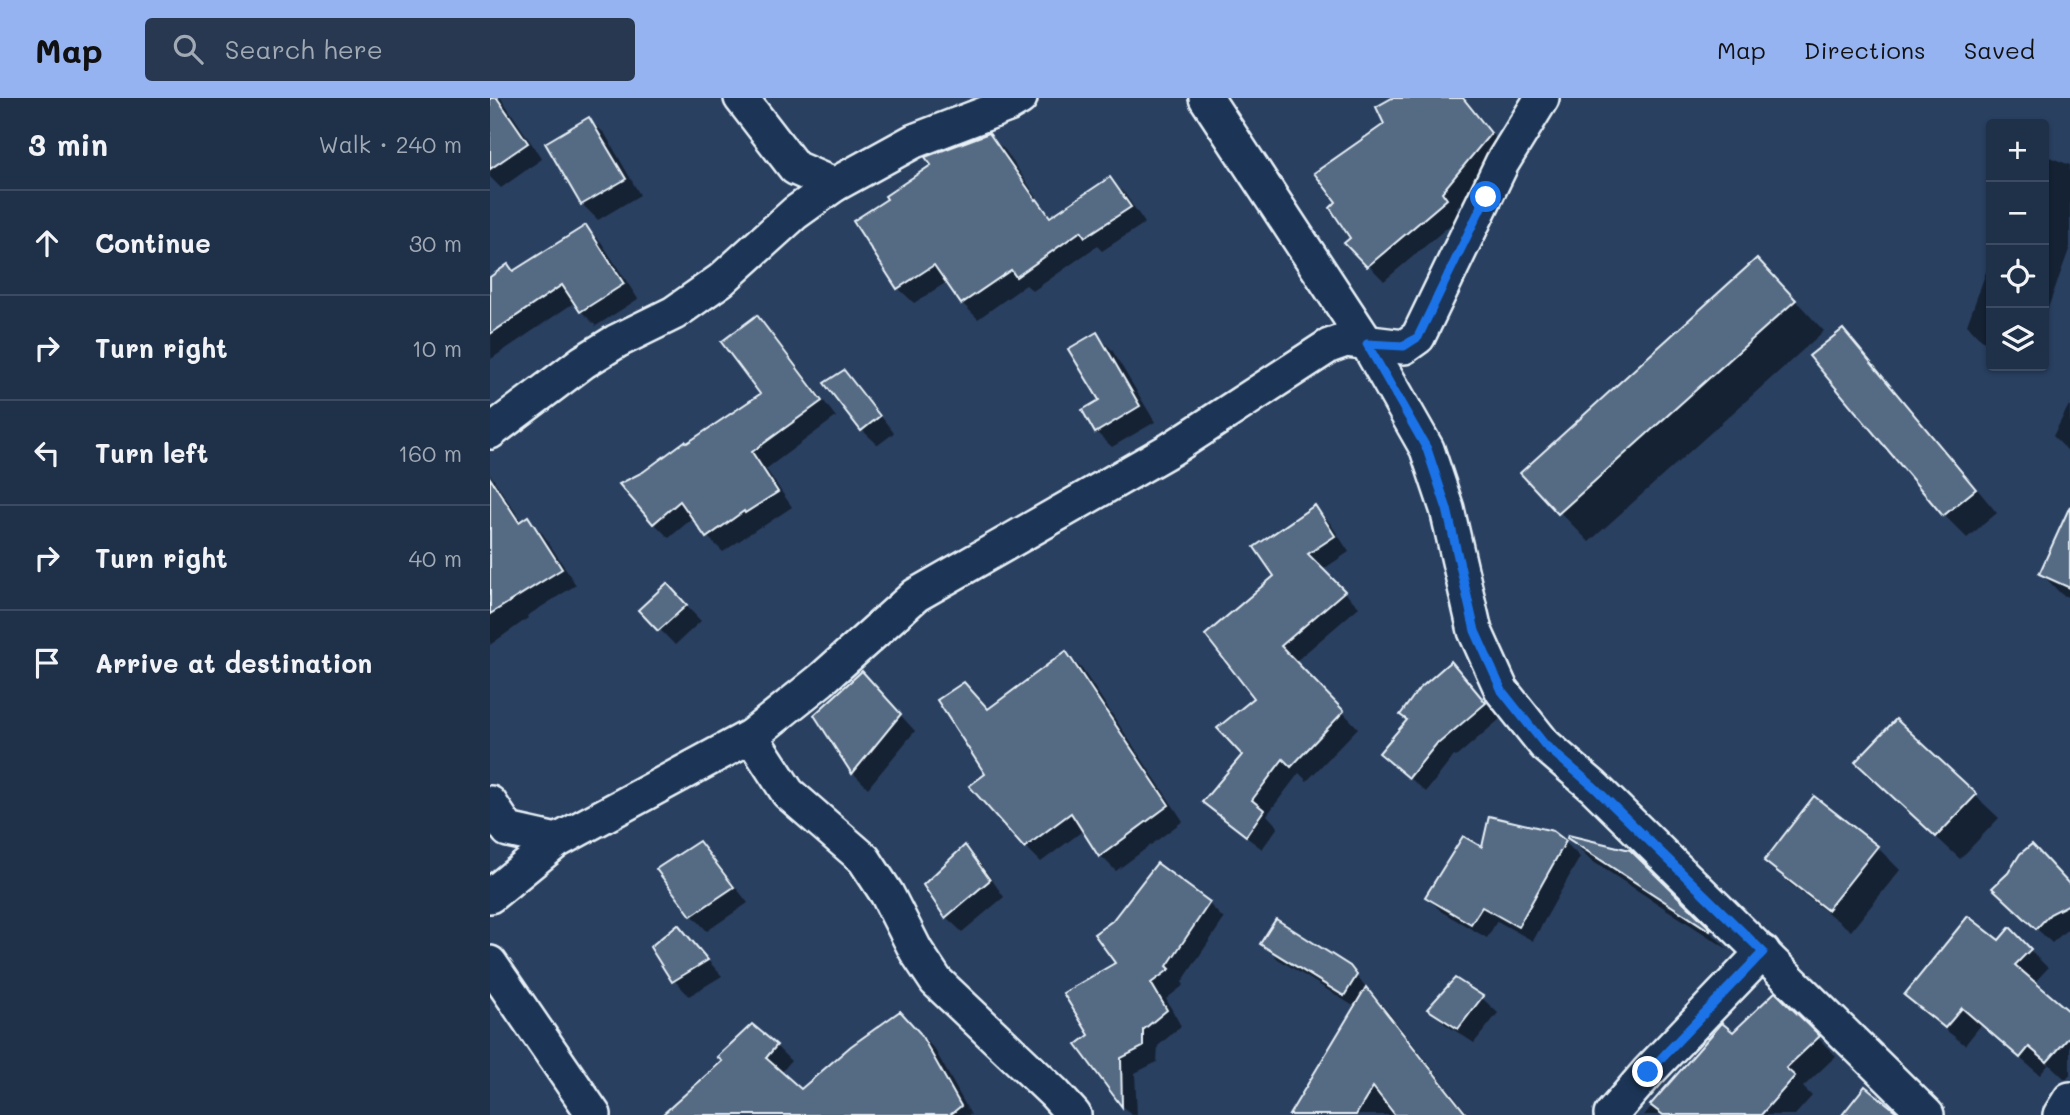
<!DOCTYPE html>
<html lang="en">
<head>
<meta charset="utf-8">
<style>
	body { margin:0; font-family:Mali,sans-serif; background:#273850; color:#f1f3f6 }
	.controls { position:absolute; right:21px; top:21px; display:grid; overflow:hidden; border-radius:7px; box-shadow:0 2px 5px #0004 }
	.controls button { width:63px; height:63px; display:grid; place-items:center; padding:0; border:0; border-bottom:2px solid #3c4b61; background:#1f3049; color:#f1f3f6; font:35px sans-serif }
	.stop { position:absolute; width:21px; height:21px; margin:-16px; border:5px solid #1a73e8; border-radius:50%; background:#fff }
	.stop.end { background:#1a73e8; border-color:#fff; box-shadow:0 2px 7px #0008 }
	.list { margin:0; padding:0; list-style:none }
	h2 { display:flex; justify-content:space-between; align-items:center; height:91px; margin:0; padding:0 28px; font-size:30px }
	h2 small { font-size:23px; font-weight:400; color:#a1a9b4 }
	.list li { display:grid; grid-template-columns:46px 1fr auto; gap:21px; align-items:center; box-sizing:border-box; height:105px; padding:0 28px; border-top:2px solid #3c4b61 }
	.list b { display:block; font-size:26px; white-space:nowrap }
	.list em { font-size:23px; font-style:normal; color:#a1a9b4 }
	.icon { flex:none; width:38px; height:38px; fill:none; stroke:currentColor; stroke-width:2; stroke-linecap:round; stroke-linejoin:round }
	.map { position:relative; flex:none; width:1580px; height:1017px; overflow:hidden }
	header { display:flex; align-items:center; gap:42px; box-sizing:border-box; height:98px; padding:0 35px; background:#95b2f1; color:#111 }
	header strong { font-size:33px }
	nav { display:flex; gap:38px; margin-inline-start:auto; font-size:24px }
	.search { width:490px; height:63px; background:#273850; display:flex; align-items:center; gap:18px; box-sizing:border-box; padding:0 24px; border-radius:7px; color:#a1a9b4; font-size:26px }
	main { display:flex }
	aside { flex:1; background:#1f3049 }
	.map>svg:first-child { display:block }
	.shadow { fill:#0007 }
	.building { fill:#556a83; stroke:#e8f1f8; stroke-width:2 }
	.lines { fill:none; stroke-linecap:round; stroke-linejoin:round }
	.street-casing { stroke:#e8f1f8; stroke-width:38 }
	.street { stroke:#1d3557; stroke-width:33 }
	.route { stroke:#1a73e8; stroke-width:9 }
</style>
</head>
<body>
<header>
<strong>Map</strong>
<div class="search"><svg class="icon" aria-label="search" viewBox="0 0 24 24"><circle cx="10" cy="10" r="6"/><path d="M15 15l6 6"/></svg>Search here</div>
<nav><a>Map</a><a>Directions</a><a>Saved</a></nav>
</header>
<main>
<aside>
<h2>3 min<small>Walk · 240 m</small></h2>
<ul class="list">
<li><svg class="icon" aria-label="ahead" viewBox="0 0 24 24"><path d="M12 20V5M6 11l6-6 6 6"/></svg><div><b>Continue</b></div><em>30 m</em></li>
<li><svg class="icon" aria-label="right" viewBox="0 0 24 24"><path d="M7 20v-9h11M14 6l5 5-5 5"/></svg><div><b>Turn right</b></div><em>10 m</em></li>
<li><svg class="icon" aria-label="left" viewBox="0 0 24 24"><path d="M17 20v-9H6M10 6l-5 5 5 5"/></svg><div><b>Turn left</b></div><em>160 m</em></li>
<li><svg class="icon" aria-label="right" viewBox="0 0 24 24"><path d="M7 20v-9h11M14 6l5 5-5 5"/></svg><div><b>Turn right</b></div><em>40 m</em></li>
<li><svg class="icon" aria-label="arrive" viewBox="0 0 24 24"><path d="M6 21V4h12l-3 4 3 4H6"/></svg><div><b>Arrive at destination</b></div></li>
</ul>
</aside>
<div class="map">
<svg width="1580" height="1017" viewBox="0 0 1580 1017">
	<rect width="100%" height="100%" fill="#294061"/>
	<filter id="ink" filterUnits="userSpaceOnUse"><feTurbulence type="fractalNoise" baseFrequency=".0143" numOctaves="2"/><feDisplacementMap in="SourceGraphic" scale="14" xChannelSelector="R" yChannelSelector="G"/><feConvolveMatrix kernelMatrix="1 2 1 2 8 2 1 2 1" color-interpolation-filters="sRGB"/></filter>
	<g filter="url(#ink)">
		<g class="shadow">
			<path d="M0,0H11L52,61L11,90L0,79Z"/>
			<path d="M906,0H974L1015,52L966,110L972,117L894,183L857,145L863,141L896,26Z"/>
			<path d="M99,21L115,36L150,97L108,122L92,106L57,45Z"/>
			<path d="M499,37L515,52L554,110L563,119L620,81L635,96L655,125L612,153L607,148L543,193L536,187L488,221L472,205L457,184L424,205L408,190Z"/>
			<path d="M1554,57L1580,67V149L1554,221Z"/>
			<path d="M96,129L111,144L148,201L106,228L91,213L85,204L1,261L0,181L24,175Z"/>
			<path d="M1501,160V251L1477,227Z"/>
			<path d="M1296,192L1334,233L1099,444L1032,375Z"/>
			<path d="M267,220L282,235L346,319L276,371L302,409L272,429L271,428L233,454L218,439L204,419L179,440L164,425L154,375L272,296Z"/>
			<path d="M1352,233L1375,256L1507,415L1477,440L1454,417Z"/>
			<path d="M607,237L622,252L665,324L622,349L606,334L612,303Z"/>
			<path d="M354,274L369,290L404,335L388,347L372,332Z"/>
			<path d="M1580,305V355L1563,338Z"/>
			<path d="M0,376L32,424L38,420L53,436L86,487L37,518L38,520L0,547Z"/>
			<path d="M825,409L840,425L859,454L832,472L869,509L805,564L868,630L817,683L809,675L777,717L788,729L772,751L730,719L715,704L754,657L767,601L786,478Z"/>
			<path d="M1580,424V500L1571,496L1551,475Z"/>
			<path d="M177,488L211,523L185,547L151,512Z"/>
			<path d="M576,555L592,571L693,723L626,773L611,758L594,732L551,764L535,748L497,677Z"/>
			<path d="M976,581L1010,621L966,659L964,658L936,694L892,655Z"/>
			<path d="M387,591L425,633L378,690L363,675L326,617Z"/>
			<path d="M1406,623L1509,720L1470,761L1390,687Z"/>
			<path d="M1079,740L1139,753L1239,852L1102,763Z"/>
			<path d="M1075,744L1090,759L1043,843L1007,823L997,840L952,814L937,799Z"/>
			<path d="M209,746L224,761L258,805L217,833L202,817Z"/>
			<path d="M1387,749L1410,772L1361,833L1299,785L1277,762Z"/>
			<path d="M475,750L490,765L514,799L472,834L456,819Z"/>
			<path d="M1580,789V829L1562,845L1520,806Z"/>
			<path d="M719,806L734,821L692,884L694,887L676,901L691,928L668,948L667,964L645,975L647,1017H642L633,1008L588,947L601,938L627,866Z"/>
			<path d="M187,828L232,878L199,898L184,882Z"/>
			<path d="M1520,832L1558,870L1544,885L1580,916V977L1576,982L1559,966L1550,977L1491,927L1475,947L1434,915L1416,897L1509,844Z"/>
			<path d="M773,846L859,870L894,909L979,1017H801L865,909L788,861Z"/>
			<path d="M965,882L992,900L1008,915L984,945L955,926L940,911Z"/>
			<path d="M1285,897L1346,958L1313,989L1322,998L1305,1017H1154L1232,927L1243,936Z"/>
			<path d="M425,930L445,952L481,1017H196L286,948L301,963L291,975L311,993Z"/>
		</g>
		<g class="building">
			<path d="M0,0H7L38,45L0,71Z"/>
			<path d="M902,0H973L1001,35L952,94L957,101L877,169L854,145L860,140L840,110L846,104L824,75L894,26L886,9Z"/>
			<path d="M99,19L136,81L91,107L55,45Z"/>
			<path d="M499,35L546,102L547,101L560,119L620,79L641,109L595,139L591,133L526,179L521,172L471,206L444,167L407,191L363,123L397,101L395,98L441,67L435,59Z"/>
			<path d="M96,127L134,186L90,214L72,187L0,236V179L18,166L23,173Z"/>
			<path d="M1267,160L1306,202L1068,416L1030,375Z"/>
			<path d="M267,217L332,303L262,354L288,394L255,415L254,413L216,440L190,403L163,426L129,386L153,374L195,343L197,345L270,296L231,244Z"/>
			<path d="M1353,231L1486,391L1453,418L1319,258Z"/>
			<path d="M607,234L650,308L605,335L592,312L609,302L578,251Z"/>
			<path d="M354,272L390,318L371,333L334,285Z"/>
			<path d="M0,380L29,424L38,418L72,471L0,516Z"/>
			<path d="M825,407L845,438L818,456L855,493L791,548L854,613L801,669L793,661L762,702L774,712L756,738L712,704L752,657L727,630L764,600L715,537L784,478L764,449Z"/>
			<path d="M1580,408V490L1549,476Z"/>
			<path d="M177,485L197,507L168,533L148,512Z"/>
			<path d="M576,553L679,707L609,759L581,715L534,750L479,688L495,676L447,602L474,584L498,611Z"/>
			<path d="M961,563L996,605L949,645L948,644L919,680L889,655L917,622L910,617L928,592Z"/>
			<path d="M372,573L411,616L362,676L324,617Z"/>
			<path d="M1406,621L1487,696L1446,739L1365,664Z"/>
			<path d="M1324,698L1388,748L1337,812L1274,763Z"/>
			<path d="M999,718L1063,733L1076,743L1028,829L992,809L981,826L935,799L973,738L992,749Z"/>
			<path d="M1078,737L1140,752L1221,831L1220,833L1077,740Z"/>
			<path d="M209,743L244,789L201,818L166,771Z"/>
			<path d="M1542,746L1580,787V806L1560,816L1546,831L1502,790L1518,775L1530,756Z"/>
			<path d="M475,747L500,782L455,820L433,787Z"/>
			<path d="M667,765L720,804L677,868L680,871L661,885L677,912L653,932V949L631,960L632,1009L586,947L599,937L573,895L625,865L604,836L622,823Z"/>
			<path d="M1478,818L1509,842L1520,829L1541,851L1525,867L1580,914V938L1557,964L1539,949L1530,960L1472,910L1455,930L1414,897Z"/>
			<path d="M786,821L860,868L867,877L854,898L770,846Z"/>
			<path d="M188,826L218,862L182,884L160,849Z"/>
			<path d="M965,880L993,898L968,931L937,911Z"/>
			<path d="M876,889L977,1017H905L883,989L866,1017H799Z"/>
			<path d="M1285,894L1330,938L1296,970L1305,978L1271,1017H1173L1160,1007L1232,925L1243,934Z"/>
			<path d="M410,913L430,935L471,1008L460,1017H172L232,963L227,959L262,926L287,947L276,960L311,991L361,948Z"/>
			<path d="M1375,988L1401,1009L1410,1017H1352Z"/>
		</g>
		<g class="lines">
			<g class="street-casing">
				<g id="street">
					<path d="M251,0L305,70L344,87"/>
					<path d="M716,0L877,245L937,351L957,411L985,533L1012,593L1055,647L1104,689L1437,1017"/>
					<path d="M0,334L93,264L127,243L184,215L231,182L305,115L344,87L424,43L518,7L530,0"/>
					<path d="M261,638L298,695L374,761L397,796L426,853L446,883L564,995L584,1017"/>
					<path d="M0,705L18,732L67,743"/>
					<path d="M0,798L67,743L261,638L331,582L426,497L681,351L839,248L856,242L914,249L928,239L1012,65L1052,0"/>
					<path d="M0,865L104,1017"/>
					<path d="M1121,1017L1158,974L1273,854"/>
					<path d="M1570,1017L1580,1001"/>
				</g>
			</g>
			<use href="#street" class="street"/>
		</g>
	</g>
	<g class="lines" filter="url(#ink)">
		<path class="route" d="M996,99L928,239L914,248L877,246L937,351L957,411L985,533L1012,593L1055,647L1104,689L1273,854L1158,974"/>
	</g>
</svg>
<div class="controls">
<button>+</button>
<button>−</button>
<button><svg class="icon" aria-label="locate" viewBox="0 0 24 24"><circle cx="12" cy="12" r="6"/><path d="M12 2v4M12 18v4M2 12h4M18 12h4"/></svg></button>
<button><svg class="icon" aria-label="layers" viewBox="0 0 24 24"><path d="M12 4l9 5-9 5-9-5zM3 14l9 5 9-5"/></svg></button>
</div>
<div class="stop" style="left:996px;top:99px"></div>
<div class="stop end" style="left:1158px;top:974px"></div>
</div>
</main>
</body>
</html>
